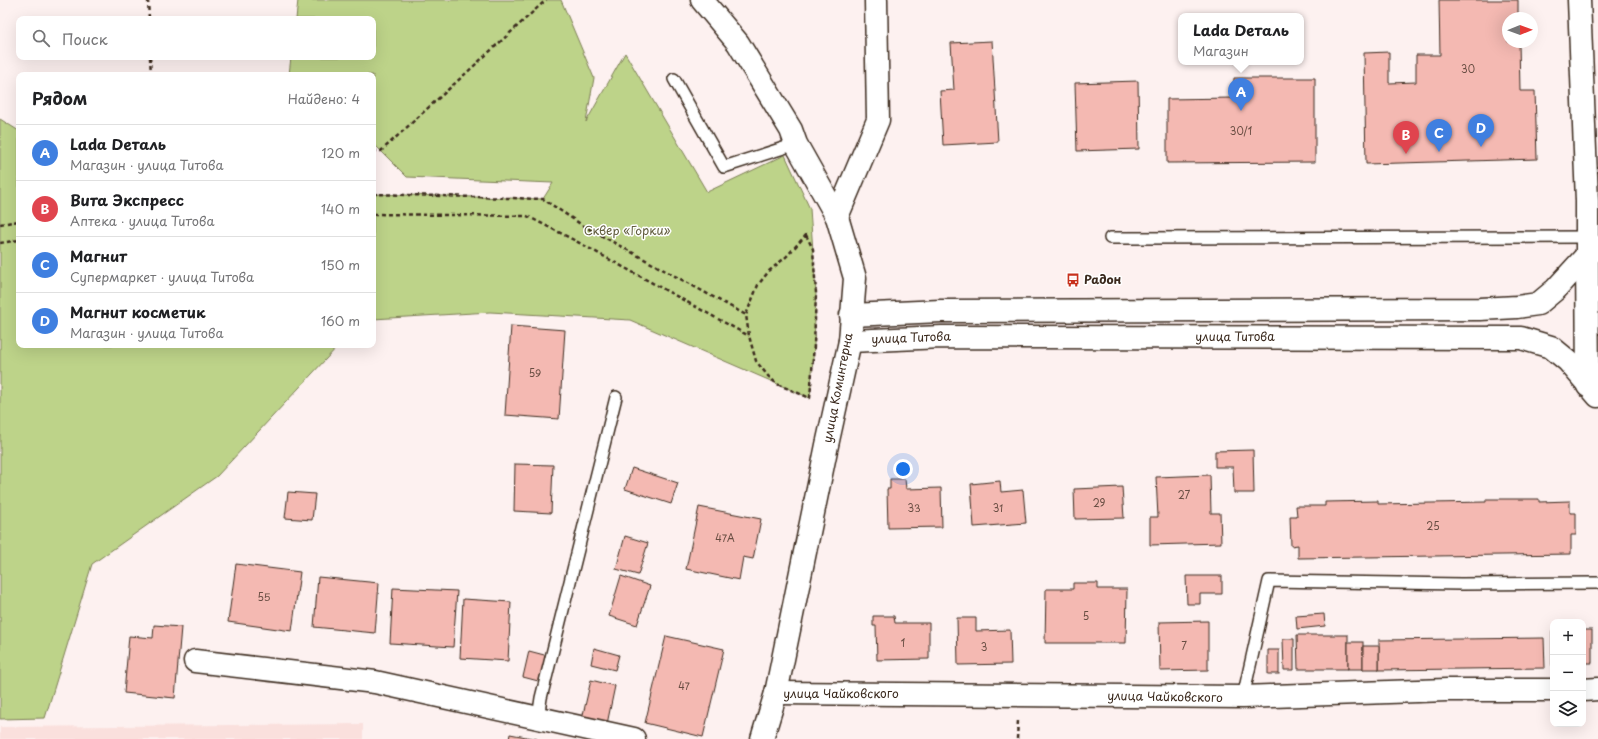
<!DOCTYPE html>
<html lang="ru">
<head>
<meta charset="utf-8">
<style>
	body { margin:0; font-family:"Playpen Sans",sans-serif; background:#f2f2f2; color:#202124 }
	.controls { position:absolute; right:12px; bottom:12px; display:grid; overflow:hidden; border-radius:8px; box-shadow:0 4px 16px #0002 }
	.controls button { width:36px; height:36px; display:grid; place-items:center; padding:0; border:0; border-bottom:1px solid #e0e0e0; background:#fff; color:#202124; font:20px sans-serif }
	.compass { position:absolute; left:1502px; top:12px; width:36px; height:36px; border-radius:50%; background:#fff; box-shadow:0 4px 16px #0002; rotate:89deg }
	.you { position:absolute; left:903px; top:469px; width:14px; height:14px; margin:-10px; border:3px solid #fff; border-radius:50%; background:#1a73e8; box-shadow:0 0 0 6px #1a73e833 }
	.badge { display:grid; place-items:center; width:26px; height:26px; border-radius:50%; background:#c8321e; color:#fff; font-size:13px; font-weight:700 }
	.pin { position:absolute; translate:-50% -33px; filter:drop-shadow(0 1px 2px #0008) }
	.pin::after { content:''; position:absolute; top:21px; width:14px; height:12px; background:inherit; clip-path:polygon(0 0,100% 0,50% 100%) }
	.popup { position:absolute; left:1178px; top:13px; width:126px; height:52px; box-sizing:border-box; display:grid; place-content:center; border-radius:8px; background:#fff; filter:drop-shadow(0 1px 3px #0005); font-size:13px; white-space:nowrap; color:#757577 }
	.popup b { font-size:15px; color:#202124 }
	.popup::after { content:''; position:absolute; left:50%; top:100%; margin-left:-8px; border:8px solid transparent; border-top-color:#fff }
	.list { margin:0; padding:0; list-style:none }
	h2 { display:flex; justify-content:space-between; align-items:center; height:52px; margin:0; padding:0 16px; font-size:17px }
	h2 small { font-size:13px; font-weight:400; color:#757577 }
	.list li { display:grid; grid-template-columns:26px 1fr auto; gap:12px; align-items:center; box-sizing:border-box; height:56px; padding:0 16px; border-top:1px solid #e0e0e0 }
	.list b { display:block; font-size:15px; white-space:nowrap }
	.list p { margin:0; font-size:13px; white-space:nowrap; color:#757577 }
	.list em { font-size:13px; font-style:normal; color:#757577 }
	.icon { flex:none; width:22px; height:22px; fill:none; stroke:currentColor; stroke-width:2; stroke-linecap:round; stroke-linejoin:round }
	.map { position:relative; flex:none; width:1598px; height:739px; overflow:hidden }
	.search { position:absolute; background:#fff; box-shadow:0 4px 16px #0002; left:16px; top:16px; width:360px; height:44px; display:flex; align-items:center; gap:10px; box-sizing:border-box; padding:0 14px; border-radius:8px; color:#757577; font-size:15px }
	.panel { position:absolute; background:#fff; box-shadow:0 4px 16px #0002; left:16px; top:72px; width:360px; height:276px; border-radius:8px }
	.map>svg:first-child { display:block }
	.built { fill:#fae0dd }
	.green { fill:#bdd389; stroke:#7c7e54 }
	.building { fill:#f4b9b2; stroke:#3b2a1e }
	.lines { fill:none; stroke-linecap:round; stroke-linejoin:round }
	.lane-casing { stroke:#3b2a1e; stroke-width:14 }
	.street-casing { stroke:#3b2a1e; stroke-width:25 }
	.secondary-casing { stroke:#3b2a1e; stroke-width:25 }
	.path { stroke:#3b2a1e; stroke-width:2.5; stroke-dasharray:4 3; stroke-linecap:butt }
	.lane { stroke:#fff; stroke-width:11 }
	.street { stroke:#fff; stroke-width:22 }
	.secondary { stroke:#fff; stroke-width:22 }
	.labels { text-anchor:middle; stroke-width:3; stroke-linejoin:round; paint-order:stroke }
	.number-label { font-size:10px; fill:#694e43 }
	.park-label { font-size:12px; fill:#625d3e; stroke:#fff }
	.poi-label { font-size:12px; font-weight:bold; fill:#3b2a1e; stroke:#fff; text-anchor:start }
	.street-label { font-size:12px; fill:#3b2a1e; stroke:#fff }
</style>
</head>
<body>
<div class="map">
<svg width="1598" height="739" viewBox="0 0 1598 739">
	<rect width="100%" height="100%" fill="#fdf1f0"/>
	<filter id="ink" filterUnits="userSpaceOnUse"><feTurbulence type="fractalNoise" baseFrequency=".025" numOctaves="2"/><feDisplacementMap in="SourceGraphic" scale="8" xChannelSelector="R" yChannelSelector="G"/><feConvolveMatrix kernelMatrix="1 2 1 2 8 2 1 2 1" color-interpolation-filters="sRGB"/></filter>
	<g filter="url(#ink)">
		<path class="built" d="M363,724V739H0V727Z"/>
		<g class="green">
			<path d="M298,0H561L594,78L586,122L625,53L707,192L785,155L810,209L816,293L814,345L810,398L630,320L490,312L373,319V194L543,199L553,183L407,177L376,146H373V75H289L291,57H373V19H296Z"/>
			<path d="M0,119L19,131V345H339L217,476L92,564L45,718L0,719Z"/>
		</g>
		<g class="building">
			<path d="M1439,0H1518V18H1508V42H1519L1520,91H1535L1537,159L1366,164L1364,53L1389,52V83L1416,82V55H1440Z"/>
			<path d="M992,41L998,142L943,145L940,91L954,90L951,43Z"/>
			<path d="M1234,78H1315V162L1167,163V99L1233,98Z"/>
			<path d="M1138,81L1139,149L1077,151L1075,83Z"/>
			<path d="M511,326L565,330L559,419L505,415Z"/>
			<path d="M1253,450L1254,493H1234L1233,467H1215V451Z"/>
			<path d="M515,464L553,465L551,513L514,511Z"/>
			<path d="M632,468L678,483L671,504L625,489Z"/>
			<path d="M1210,475L1211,513H1220L1221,543L1150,545V517H1158L1156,477Z"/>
			<path d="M890,479H905L906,489L941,488L942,527L888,528L887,489H890Z"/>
			<path d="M1000,481L1001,492L1023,490L1026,523L974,527L971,484Z"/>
			<path d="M1122,487L1124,518L1075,519L1074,489Z"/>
			<path d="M288,492L315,494L312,520L285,518Z"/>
			<path d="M1486,499H1539V502L1570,501V513H1576V535H1571V554L1298,558V545L1291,546L1290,516H1297L1296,506H1325V502L1378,501V504L1486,502Z"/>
			<path d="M699,507L761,519L753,559L743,557L739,580L686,569Z"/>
			<path d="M625,536L648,543L638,575L616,569Z"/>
			<path d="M236,564L300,572L292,631L228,622Z"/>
			<path d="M621,576L650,586L637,625L609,616Z"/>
			<path d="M1186,576H1222V594H1200V604H1187Z"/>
			<path d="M318,577L379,583L375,633L314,627Z"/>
			<path d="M1073,583H1098V589H1127L1126,643H1045L1046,589H1073Z"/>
			<path d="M393,588L457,591L453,647L390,643Z"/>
			<path d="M463,599L511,602L508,661L460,658Z"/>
			<path d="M1324,614L1325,626L1297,629L1296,616Z"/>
			<path d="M873,616H894L895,623H929V659L877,660L876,626H873Z"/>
			<path d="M957,618H976V631L1010,630L1011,664L958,665Z"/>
			<path d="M1208,621V670L1160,671L1159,622Z"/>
			<path d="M154,625L181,627L175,698L124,693L129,636L153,638Z"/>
			<rect x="1583" y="630" width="9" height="33"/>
			<rect x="1552" y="631" width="1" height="34"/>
			<path d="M1297,635H1348V669H1298Z"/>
			<path d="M666,636L724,649L703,737L645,723Z"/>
			<path d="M1544,638L1545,668L1379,670V640Z"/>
			<path d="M1283,639H1294V670H1284Z"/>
			<rect x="1348" y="642" width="15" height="27"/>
			<rect x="1363" y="646" width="16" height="23"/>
			<path d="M594,648L619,655L615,670L591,664Z"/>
			<rect x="1268" y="650" width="11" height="24"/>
			<path d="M529,651L548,656L542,682L523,677Z"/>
			<path d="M591,680L615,686L607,724L582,719Z"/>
			<path d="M510,734L537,739H509Z"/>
		</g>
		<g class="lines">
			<g class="lane-casing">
				<g id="lane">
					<path d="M674,79L724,167L796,144"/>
					<path d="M1110,238L1589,237"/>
					<path d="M1243,697L1269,581L1461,584L1598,583"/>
					<path d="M538,718L541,698L616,397"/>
				</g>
			</g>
			<g class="street-casing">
				<g id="street">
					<path d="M1579,0L1587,201V255"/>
					<path d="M837,217L878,120L876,0"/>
					<path d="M195,661L375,682L634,739"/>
					<path d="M1583,690L1598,689"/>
					<path d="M776,693L1243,697L1447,690H1553"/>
				</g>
			</g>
			<g class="secondary-casing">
				<g id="secondary">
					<path d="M702,0L738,43L791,130L796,144L837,217L855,278L850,341L827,445L776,693L762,739"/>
					<path d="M1587,255L1588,386"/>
					<path d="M851,315L941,311L1480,309L1517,307L1538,304L1556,289L1587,255L1598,247"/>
					<path d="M850,341L942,337L1521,338L1551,347L1568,361L1598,396"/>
				</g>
			</g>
			<g class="path">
				<path d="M148,0L149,19"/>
				<path d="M150,57L151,75"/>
				<path d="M373,151H381L546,0"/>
				<path d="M373,194L543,199L582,225L746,315"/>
				<path d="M373,214L527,216L574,240L749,336"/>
				<path d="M0,224L19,221"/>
				<path d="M806,235L813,249L816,293L814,345L810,398L777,384L768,376L756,361L749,336L746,315L758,285L769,271L786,257Z"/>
				<path d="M0,243L19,240"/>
				<path d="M1017,739L1018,720"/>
			</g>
			<use href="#lane" class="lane"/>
			<use href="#street" class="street"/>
			<use href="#secondary" class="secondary"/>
		</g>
	</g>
	<defs>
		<g id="bus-bare" transform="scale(1.08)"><path d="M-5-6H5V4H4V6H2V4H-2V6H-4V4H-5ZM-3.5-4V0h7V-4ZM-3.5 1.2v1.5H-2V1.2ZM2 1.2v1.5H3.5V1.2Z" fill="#c8321e" stroke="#fff" stroke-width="2.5" paint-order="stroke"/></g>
	</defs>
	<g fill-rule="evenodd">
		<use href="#bus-bare" x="1073" y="280"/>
	</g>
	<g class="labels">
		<g class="number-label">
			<text x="1468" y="73">30</text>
			<text x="1241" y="135">30/1</text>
			<text x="535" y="377">59</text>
			<text x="1184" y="499">27</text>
			<text x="1099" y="507">29</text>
			<text x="914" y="512">33</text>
			<text x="998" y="512">31</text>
			<text x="1433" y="530">25</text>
			<text x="725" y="542">47А</text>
			<text x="264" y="601">55</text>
			<text x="1086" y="620">5</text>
			<text x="903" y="647">1</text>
			<text x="1184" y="650">7</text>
			<text x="984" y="651">3</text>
			<text x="684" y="690">47</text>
		</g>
		<g class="park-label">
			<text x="627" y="235">Сквер «Горки»</text>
		</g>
		<g class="poi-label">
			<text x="1084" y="284">Радон</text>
		</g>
		<g class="street-label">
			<text x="1235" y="341">улица Титова</text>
			<text transform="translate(911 338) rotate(-2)" y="4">улица Титова</text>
			<text transform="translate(838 388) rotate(-79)" y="4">улица Коминтерна</text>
			<text x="841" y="698">улица Чайковского</text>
			<text transform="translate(1165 697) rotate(1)" y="4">улица Чайковского</text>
		</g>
	</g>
</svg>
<div class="controls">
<button>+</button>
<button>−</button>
<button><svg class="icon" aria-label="layers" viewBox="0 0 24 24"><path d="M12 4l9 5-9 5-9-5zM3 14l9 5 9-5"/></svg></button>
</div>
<svg class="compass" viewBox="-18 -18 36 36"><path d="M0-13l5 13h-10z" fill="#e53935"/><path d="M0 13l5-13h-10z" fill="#757577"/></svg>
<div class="you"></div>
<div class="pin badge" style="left:1241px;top:111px;background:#3f7fe0">A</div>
<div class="popup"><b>Lada Dеталь</b>Магазин</div>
<div class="pin badge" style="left:1406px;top:154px;background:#e0444e">B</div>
<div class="pin badge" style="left:1439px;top:152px;background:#3f7fe0">C</div>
<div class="pin badge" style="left:1481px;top:147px;background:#3f7fe0">D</div>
<div class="search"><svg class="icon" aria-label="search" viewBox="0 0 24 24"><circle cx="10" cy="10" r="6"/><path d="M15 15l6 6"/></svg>Поиск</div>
<section class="panel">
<h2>Рядом<small>Найдено: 4</small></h2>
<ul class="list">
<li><span class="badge" style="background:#3f7fe0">A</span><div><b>Lada Dеталь</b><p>Магазин · улица Титова</p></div><em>120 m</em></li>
<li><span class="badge" style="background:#e0444e">B</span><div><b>Вита Экспресс</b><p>Аптека · улица Титова</p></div><em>140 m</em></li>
<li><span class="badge" style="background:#3f7fe0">C</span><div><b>Магнит</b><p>Супермаркет · улица Титова</p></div><em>150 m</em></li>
<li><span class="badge" style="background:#3f7fe0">D</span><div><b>Магнит косметик</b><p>Магазин · улица Титова</p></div><em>160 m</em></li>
</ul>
</section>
</div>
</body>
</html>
